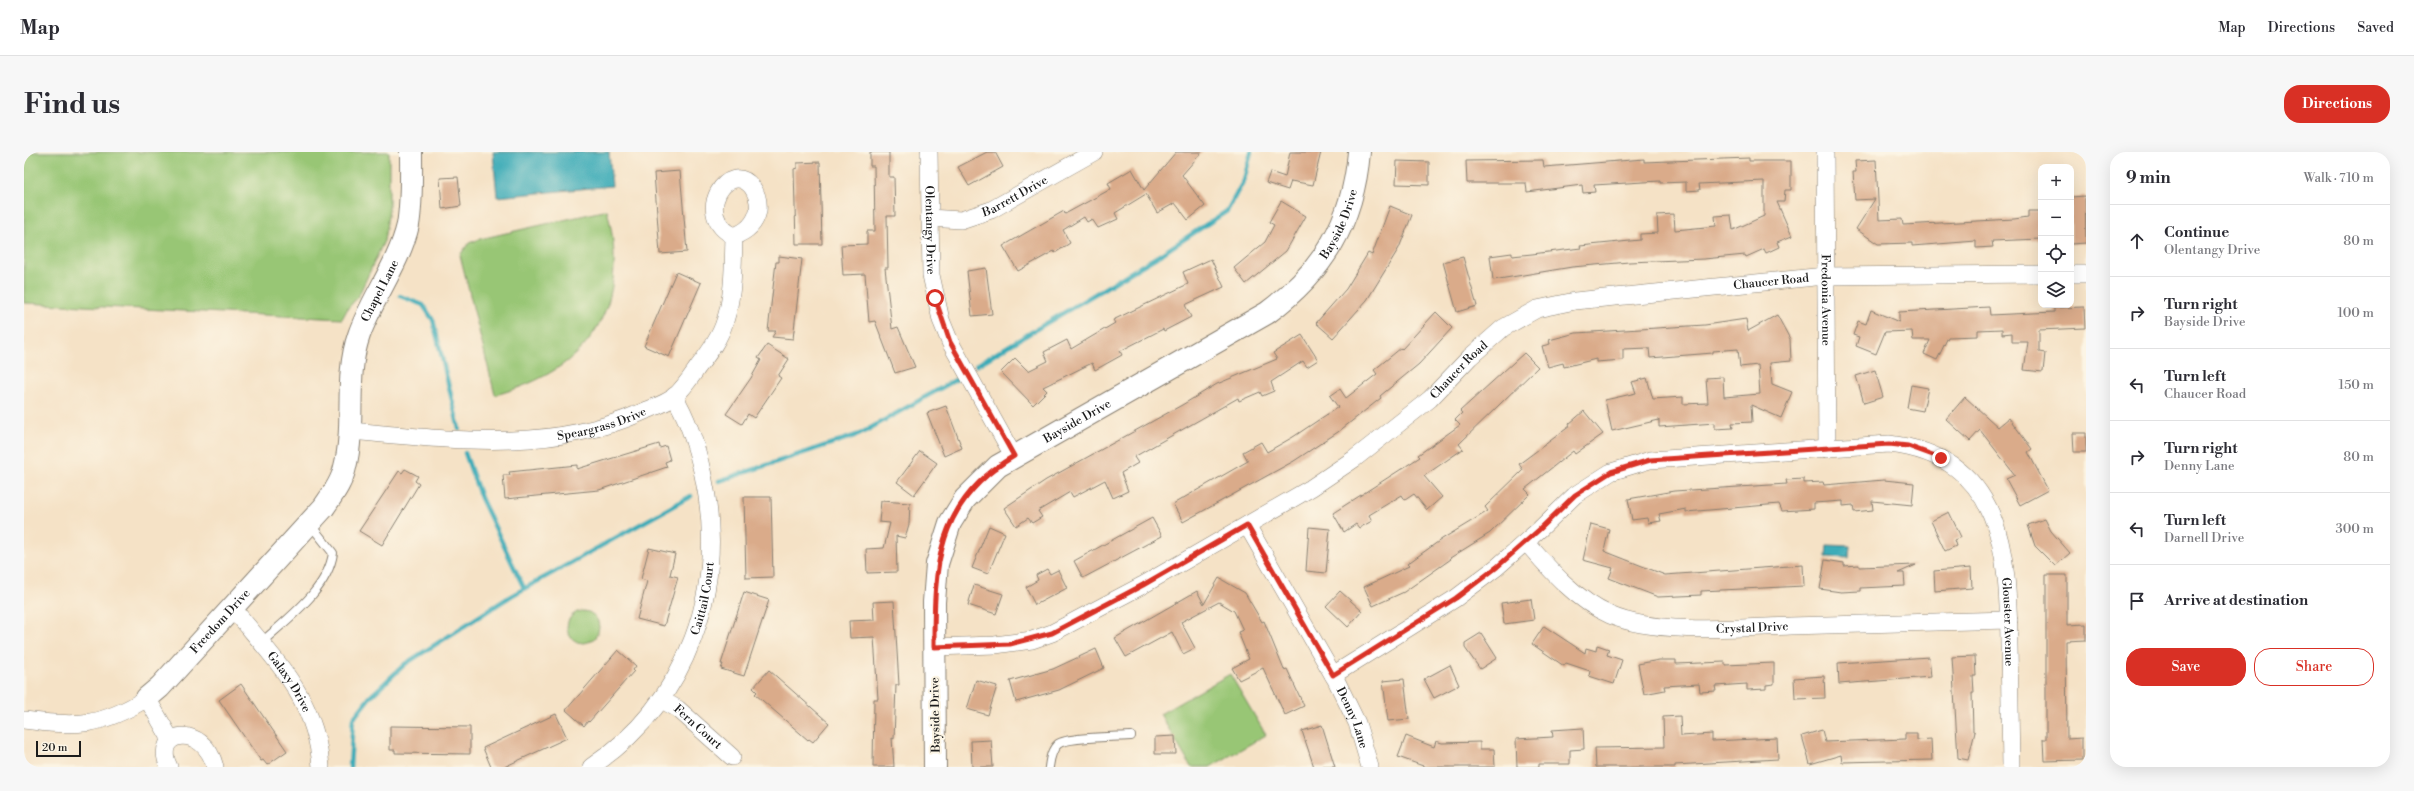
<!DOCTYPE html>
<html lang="en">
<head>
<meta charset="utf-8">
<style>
	body { margin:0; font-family:"Libre Bodoni",serif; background:#f7f7f7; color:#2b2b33 }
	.controls { position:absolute; right:12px; top:12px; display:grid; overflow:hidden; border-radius:8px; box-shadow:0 4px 16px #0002 }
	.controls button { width:36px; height:36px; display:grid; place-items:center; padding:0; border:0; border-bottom:1px solid #e1e1e2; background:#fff; color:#2b2b33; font:20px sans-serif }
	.scale { position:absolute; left:12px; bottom:10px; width:45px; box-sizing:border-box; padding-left:4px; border:2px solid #1c1c1c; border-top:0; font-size:11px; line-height:14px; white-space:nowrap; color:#1c1c1c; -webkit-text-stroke:3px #fcf5e5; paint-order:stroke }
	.stop { position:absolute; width:12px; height:12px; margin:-9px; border:3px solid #d93025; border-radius:50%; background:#fff }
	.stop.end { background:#d93025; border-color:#fff; box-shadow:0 1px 4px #0008 }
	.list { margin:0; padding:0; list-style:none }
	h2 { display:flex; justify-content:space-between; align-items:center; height:52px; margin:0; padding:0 16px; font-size:17px }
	h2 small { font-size:13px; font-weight:400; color:#7c7c81 }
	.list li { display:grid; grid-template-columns:26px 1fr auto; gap:12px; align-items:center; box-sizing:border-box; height:72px; padding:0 16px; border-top:1px solid #e1e1e2 }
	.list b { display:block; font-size:15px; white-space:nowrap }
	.list p { margin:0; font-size:13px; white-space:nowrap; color:#7c7c81 }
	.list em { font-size:13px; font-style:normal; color:#7c7c81 }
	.actions { display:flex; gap:8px; padding:12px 16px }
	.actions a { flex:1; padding:9px 0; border:1px solid #d93025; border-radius:16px; text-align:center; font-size:14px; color:#d93025 }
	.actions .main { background:#d93025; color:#fff }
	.icon { flex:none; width:22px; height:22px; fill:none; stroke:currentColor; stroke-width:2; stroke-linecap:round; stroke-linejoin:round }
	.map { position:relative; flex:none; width:2062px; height:615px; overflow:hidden; border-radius:16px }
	header { display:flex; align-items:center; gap:24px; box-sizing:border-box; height:56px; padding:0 20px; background:#fff; border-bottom:1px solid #e1e1e2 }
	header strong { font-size:19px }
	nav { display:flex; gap:22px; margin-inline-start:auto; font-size:14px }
	.intro { display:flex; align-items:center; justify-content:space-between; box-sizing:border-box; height:96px; padding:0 24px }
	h1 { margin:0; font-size:28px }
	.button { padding:10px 18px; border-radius:16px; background:#d93025; color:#fff; font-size:14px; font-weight:700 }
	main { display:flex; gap:24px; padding:0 24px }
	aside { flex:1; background:#fff; border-radius:16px; box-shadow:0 4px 16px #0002 }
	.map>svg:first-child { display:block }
	.green { fill:#98c674; stroke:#5a7148 }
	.water { fill:#3cacb8; stroke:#2c646a }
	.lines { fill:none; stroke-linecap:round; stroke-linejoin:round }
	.stream { stroke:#3cacb8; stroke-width:4.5 }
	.building { fill:#daab8a }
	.lane-casing { stroke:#887f71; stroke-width:10 }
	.street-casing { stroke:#887f71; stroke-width:18 }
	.secondary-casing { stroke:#887f71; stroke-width:24 }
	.lane { stroke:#fff; stroke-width:8 }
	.street { stroke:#fff; stroke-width:17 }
	.secondary { stroke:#fff; stroke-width:22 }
	.route { stroke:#d93025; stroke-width:5 }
	.labels { text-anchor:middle; stroke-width:4; stroke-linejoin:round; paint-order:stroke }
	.street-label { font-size:12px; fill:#1c1c1c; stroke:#fcf5e5 }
</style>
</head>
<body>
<header>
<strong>Map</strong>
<nav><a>Map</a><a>Directions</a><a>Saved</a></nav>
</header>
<div class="intro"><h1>Find us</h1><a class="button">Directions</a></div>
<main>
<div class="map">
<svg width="2062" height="615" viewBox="0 0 2062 615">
	<rect width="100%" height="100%" fill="#fcf5e5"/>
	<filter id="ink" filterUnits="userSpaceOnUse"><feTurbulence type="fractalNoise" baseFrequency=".025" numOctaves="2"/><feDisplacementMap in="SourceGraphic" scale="8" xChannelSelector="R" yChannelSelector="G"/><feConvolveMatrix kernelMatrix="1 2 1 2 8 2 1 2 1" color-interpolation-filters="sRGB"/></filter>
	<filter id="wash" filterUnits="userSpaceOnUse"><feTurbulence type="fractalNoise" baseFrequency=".012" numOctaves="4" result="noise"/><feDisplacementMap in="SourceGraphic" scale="16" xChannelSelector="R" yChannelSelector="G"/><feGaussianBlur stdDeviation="0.9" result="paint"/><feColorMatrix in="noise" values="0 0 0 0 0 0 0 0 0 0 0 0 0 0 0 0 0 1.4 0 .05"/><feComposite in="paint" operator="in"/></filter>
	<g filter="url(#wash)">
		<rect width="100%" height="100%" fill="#f5e2c6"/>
		<g class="green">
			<path d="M0,0H365V57L360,89L334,145L324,156L318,167L0,151Z"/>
			<path d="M583,58C608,154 566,218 471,243L436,103L445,91L456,87Z"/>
			<circle cx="559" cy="475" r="16"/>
			<path d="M1206,522L1242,583L1186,615H1167L1136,562Z"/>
		</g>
		<g class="water">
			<path d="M469,0H585L588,34L473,45Z"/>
			<path d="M1803,393L1826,394L1825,406L1802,405Z"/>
		</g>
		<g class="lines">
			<g class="stream">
				<path d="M376,144L399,153L409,168L435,277"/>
				<path d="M953,213L1139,101L1203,59L1220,28L1227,0"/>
				<path d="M441,301L457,346L500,436"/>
				<path d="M695,329L836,282L933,227"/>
				<path d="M326,615L329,567L346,545L381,512L487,444L667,344"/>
			</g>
		</g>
		<g id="blocks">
			<g class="building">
				<path d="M846,0H865V25H870L871,64H863L864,116H861L868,177L874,175L891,215L871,221L851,169L845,170L841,122L819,123L817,93L843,92V79H851L850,14H846Z"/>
				<path d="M963,0H971L979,15L945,34L934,15Z"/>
				<path d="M1152,0H1178L1158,23L1181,54L1164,68L1151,51L1133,61L1122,42L1091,61L1094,67L1074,76L1068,67L1063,70L1060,65L1039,78L1046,91L1031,101L1030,99L994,119L979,94L1040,59L1041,62L1087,37L1084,31L1108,17L1120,38Z"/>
				<path d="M1266,0H1297L1289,33L1267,29L1264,38L1242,31L1246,20L1261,25Z"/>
				<path d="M1725,6V9H1767V38H1761L1760,50H1753L1768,84L1753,90L1755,95L1742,101L1740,97L1722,105L1721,103L1680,107L1605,110L1548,115L1469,128L1466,104L1488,101V104L1508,102L1557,96L1556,94L1616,88V82L1634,81L1633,63L1650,62L1651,78L1692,74L1691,64L1707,63L1709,78L1740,64V29L1675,32L1676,38L1662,39V30L1636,31V29L1570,33L1571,40L1559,41L1558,33L1503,40L1502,31H1443L1442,9L1519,8L1520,15L1620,7V10Z"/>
				<path d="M1852,8L1855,68L1878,67L1879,73L1990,67L2004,65V59H2017V87L1968,89L1969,95L1952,96V89L1888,94V91L1854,92L1832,77L1851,47L1831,48L1829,20H1832L1831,9Z"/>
				<path d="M1373,9L1405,10V33L1372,32Z"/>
				<path d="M796,10L798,92H772L770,17L773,16V11Z"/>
				<path d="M656,19L663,100L636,102L630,21Z"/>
				<path d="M434,25L437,54L418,57L416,26Z"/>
				<path d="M2061,44L2062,91L2047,92V45Z"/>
				<path d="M1257,49L1282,64L1262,99L1222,132L1210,116L1241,90L1250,73L1245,70Z"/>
				<path d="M1366,54L1388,63L1375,96L1343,148L1309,186L1292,171L1322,137L1344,101L1348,103Z"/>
				<path d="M755,104L778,107L769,187L748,185L752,179H744L752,110H755Z"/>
				<path d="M1439,105L1453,154L1433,160L1419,110Z"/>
				<path d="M1187,107L1200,135L1161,153L1167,165L1140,179L1139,177L1096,199L1098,203L1071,218L1068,211L1019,235L1023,239L1009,253L977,220L991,206L1004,219L1024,209L1020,200L1043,188L1047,197L1091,171L1089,168L1164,132L1159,120Z"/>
				<path d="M962,116L968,162L948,164L943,119Z"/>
				<path d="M652,120L677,131L645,205L620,194Z"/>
				<path d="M1965,155L1966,163L2030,160V156L2060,155L2061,176L2015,178V200L2021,201L2019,220L2000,218L2004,190H1988V181L1978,182V177L1954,178V184L1924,185L1913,208L1900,202L1906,188H1889L1888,179L1861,180L1852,202L1832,194L1835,185L1829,183L1834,169L1842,172L1847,158L1875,170V160Z"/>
				<path d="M1412,160L1428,176L1395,212L1356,244L1357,246L1314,280L1270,309L1159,370L1149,352L1224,309L1219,300L1237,290L1243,300L1269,285L1314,255L1306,244L1316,237L1322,246L1353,222L1350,218L1377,196L1378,197Z"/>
				<path d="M1753,163L1766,187L1767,209L1746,211L1748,232L1768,240L1757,266L1727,253L1728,270L1708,271L1709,276L1691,277V271L1635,275V268L1588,279L1581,248L1612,241L1608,230L1623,226L1629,247L1659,245V252L1684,251L1682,226L1699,225L1700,245L1736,242L1734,213L1716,215L1714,197L1689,199V201L1626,206L1625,196L1599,197V208L1572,210V207L1540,215L1539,211L1524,215L1518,194L1526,192L1525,188L1552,181L1681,173L1722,167L1724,179Z"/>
				<path d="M1278,183L1294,208L1283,215L1279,209L1247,230L1250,239L1238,244L1236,240L1215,249L1214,246L1110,305L1114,311L1097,321L1104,339L1089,346L1081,328L1049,345L1046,340L1014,359L1018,365L1008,371L1004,366L992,374L980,356L1022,328L1158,253L1193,232L1253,207L1249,201Z"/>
				<path d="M743,193L765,207L754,224L757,226L730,266L724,262L718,272L702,262L727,226L737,208L734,206Z"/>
				<path d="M1500,201L1514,215L1435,292L1439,297L1400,324L1418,345L1403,358L1390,342L1381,348L1378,343L1345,363L1348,369L1335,376L1332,372L1320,380L1309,361L1396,305L1394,303L1436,273L1431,268L1438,261L1436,259Z"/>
				<path d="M1851,218L1859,245L1840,251L1832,224Z"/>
				<path d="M1887,233L1904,236L1899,259L1883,256Z"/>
				<path d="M1941,245L1974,275L1985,266L2008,297L2004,300L2024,338L1996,353L1982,327L1991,323L1956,278L1946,289L1922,267Z"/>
				<path d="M922,254L938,296L920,304L903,261Z"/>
				<path d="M1560,259L1579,282L1551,302L1549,299L1501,337L1506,342L1466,381L1426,406L1427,407L1380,440L1349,454L1340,435L1385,414L1383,412L1418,387L1464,359L1461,355L1499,318L1495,312L1546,274L1545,272Z"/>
				<path d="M2049,281H2062V300H2050Z"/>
				<path d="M635,292L636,296L642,294L646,308L641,310L643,315L575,338L481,347L479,323H486L485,320L553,313V317Z"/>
				<path d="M896,299L913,311L890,343L873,330Z"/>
				<path d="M381,317L394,324L391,329L395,332L358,393L335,379L375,319L378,321Z"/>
				<path d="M1780,327V331L1799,330L1800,333L1860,328L1890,331L1888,353L1848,349L1849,358L1830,360L1829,353L1819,354V349L1790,351V357L1758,359L1755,352L1662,360V357L1635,362L1637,369L1624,371L1623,366L1608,368L1604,347L1650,339L1763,332L1762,328Z"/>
				<path d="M720,345H747L749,425L722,426Z"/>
				<path d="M857,349L886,351L885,372L881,386L872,384L873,420L843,421L842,397L860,396L866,371L855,370Z"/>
				<path d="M1925,360L1937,385L1930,388L1932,394L1921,399L1907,369Z"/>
				<path d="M1128,366L1138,384L1059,426L1050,409Z"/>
				<path d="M2021,367L2027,379L2046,401L2031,414L2011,394L2004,373Z"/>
				<path d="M1567,372L1585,377L1580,399L1641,423L1779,413L1780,434L1677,439V443L1634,445L1585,426L1589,416L1559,408Z"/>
				<path d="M965,374L981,381L964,422L948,416Z"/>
				<path d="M1285,375L1306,377L1302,421L1282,419Z"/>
				<path d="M625,396L651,402L646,423L654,425L640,474L613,467L623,429L617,427Z"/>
				<path d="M1801,408L1820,411V414L1835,413V415L1892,413L1874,421H1880L1881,434L1836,436V439L1817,440L1796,437Z"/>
				<path d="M1947,416L1948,436L1911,439L1910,419Z"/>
				<path d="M1023,417L1026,422L1034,418L1043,436L1011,453L1002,435L1014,428L1012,423Z"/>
				<path d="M2022,423H2043V473L2062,472V488L2042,489L2043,587L2058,586V608L2020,609L2019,587H2022Z"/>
				<path d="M1195,426L1221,441L1238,470L1240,469L1260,518L1263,517L1280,554L1261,563L1239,516L1215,528L1208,516L1225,507L1214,480L1219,478L1210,459L1195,450L1157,470L1171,496L1159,502L1148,480L1102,505L1091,486L1173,439L1180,452Z"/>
				<path d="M950,433L979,442L972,462L944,453Z"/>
				<path d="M1316,439L1338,459L1324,475L1302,454Z"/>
				<path d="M720,440L745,448L720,524L697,517L699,512H697Z"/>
				<path d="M1507,447L1510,468L1480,472L1477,451Z"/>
				<path d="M870,449L875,533H872L870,587L868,586L870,615H849L850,547H854L850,485L826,486L825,469L850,468L849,450Z"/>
				<path d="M1520,474L1561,501L1562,496L1572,499L1573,493L1585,497L1583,503L1598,508L1590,532L1565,524L1566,519L1542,511L1540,514L1508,492Z"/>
				<path d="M1457,481L1473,506L1456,517L1441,496V491Z"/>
				<path d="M1072,497L1080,516L1035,538L992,550L986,529L1029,517Z"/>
				<path d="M594,498L612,514L609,518L610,519L565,570L564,569L560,574L542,558Z"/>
				<path d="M1951,504L1952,524H1949L1950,541H1948L1949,579L1951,580L1944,608L1934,606L1928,505Z"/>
				<path d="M1905,505L1907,525L1815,532L1814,511Z"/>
				<path d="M1635,508H1652V512L1701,510V513L1750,511V532L1742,533V537L1723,538V532L1691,534L1692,539L1676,540L1675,532L1640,534L1641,538L1620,542L1614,512Z"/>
				<path d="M1426,513L1435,533L1410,546L1400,527Z"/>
				<path d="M745,518L805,571L789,590L785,587L784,588L731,542L733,540L729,536Z"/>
				<path d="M1800,524L1801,546L1771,547L1770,526Z"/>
				<path d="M1380,527L1385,567L1364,569L1359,529Z"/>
				<path d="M952,528L973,534L964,563L943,557Z"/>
				<path d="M217,532L263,599L243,613L239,608L237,609L195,548Z"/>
				<path d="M532,562L543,586L480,615H467L459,596Z"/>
				<path d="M1656,564L1657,584L1688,582V589L1753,586L1754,607L1651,613V615H1572L1571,596L1640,595L1639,565Z"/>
				<path d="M1298,573L1311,615H1290L1278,579Z"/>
				<path d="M366,574L446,575V602L371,601V598H366Z"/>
				<path d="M1559,576L1560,597L1546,598V612H1515V615H1493L1492,587L1529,585L1528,578Z"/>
				<path d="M1798,578L1801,590L1881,587V581H1893V588L1907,587L1908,608L1818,610L1817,603L1786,612L1778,584Z"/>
				<path d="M1151,584L1152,602H1131V585Z"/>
				<path d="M1382,584L1410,595L1412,589L1418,591L1456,590V597H1470L1471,615H1402L1374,605Z"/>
				<path d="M967,588L969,615H948L947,589Z"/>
			</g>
		</g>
	</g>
	<g filter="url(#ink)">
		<use href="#blocks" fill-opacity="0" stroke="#887f71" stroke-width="1"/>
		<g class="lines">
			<g class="lane-casing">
				<g id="lane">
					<path d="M237,491C263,467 304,438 309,401L286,372"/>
					<path d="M1025,615C1026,608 1027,598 1034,592C1043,585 1093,585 1107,584"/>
				</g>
			</g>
			<g class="street-casing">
				<g id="street">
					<path id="s1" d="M905,0L907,123L917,168L926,190L990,305"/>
					<path id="s2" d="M1801,0L1803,297"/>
					<path id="s3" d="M905,66L937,68L967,58L1070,0"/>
					<path d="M2047,122H2062"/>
					<path id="s4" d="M325,279C422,287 523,302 616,261C627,256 642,252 651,244C660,236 667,225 674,215C685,201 696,186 701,169C710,141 709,113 710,84C722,80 731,72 734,59C735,51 733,42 728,35C705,6 667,63 710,84"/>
					<path id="s5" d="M1223,373L1312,528L1333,571L1346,615"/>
					<path id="s6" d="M1502,390C1526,418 1552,448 1586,463C1630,483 1717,476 1766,474C1839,472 1912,470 1985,468"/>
					<path id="s7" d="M209,456C250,508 292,545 297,615"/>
					<path id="s8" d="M910,495L971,493L1008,488L1028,481L1119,433L1287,336L1330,307L1406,247L1446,205L1479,176L1513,157L1551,149L1801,124L2017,122"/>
					<path id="s9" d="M1309,523L1432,446L1473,415L1516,377L1551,343L1587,320L1626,308L1865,292C1979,305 1984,400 1985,493C1986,534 1986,574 1987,615"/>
					<path id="s10" d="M638,548L654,557L708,605"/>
					<path d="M0,568C52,575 77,575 123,546L147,588"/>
					<path d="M145,615C127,578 180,570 191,615"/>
					<path id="s11" d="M567,615C664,550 704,436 679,323C673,296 665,268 650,244"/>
				</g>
			</g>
			<g class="secondary-casing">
				<g id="secondary">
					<path id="s12" d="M123,546L136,535L300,355C308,343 318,330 321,315C332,272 320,226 335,183C348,146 375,112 384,73C388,49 387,24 387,0"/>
					<path id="s13" d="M911,615L910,450L913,412L926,371L941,347L974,314L1243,161C1300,119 1329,70 1335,0"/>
				</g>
			</g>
			<use href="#lane" class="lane"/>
			<use href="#street" class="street"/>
			<use href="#secondary" class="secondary"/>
		</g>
	</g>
	<g class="lines" filter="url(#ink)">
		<path class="route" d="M911,146L926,190L990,304C912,350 910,414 910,495L986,492L1028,481L1119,433L1223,373L1309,523L1432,446L1473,415L1516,377L1551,343L1587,320L1626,308L1865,292L1884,294L1917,306"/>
	</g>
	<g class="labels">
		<g class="street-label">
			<text dy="4" stroke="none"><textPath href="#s3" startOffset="91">Barrett Drive</textPath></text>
			<text dy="4" stroke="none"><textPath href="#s13" startOffset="747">Bayside Drive</textPath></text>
			<text dy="4" stroke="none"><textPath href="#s1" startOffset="78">Olentangy Drive</textPath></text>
			<text dy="4" stroke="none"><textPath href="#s8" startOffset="942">Chaucer Road</textPath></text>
			<text dy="4" stroke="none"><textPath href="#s12" startOffset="488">Chapel Lane</textPath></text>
			<text dy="4" stroke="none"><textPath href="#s2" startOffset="148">Fredonia Avenue</textPath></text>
			<text dy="4" stroke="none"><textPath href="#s8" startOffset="606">Chaucer Road</textPath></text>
			<text dy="4" stroke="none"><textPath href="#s13" startOffset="412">Bayside Drive</textPath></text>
			<text dy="4" stroke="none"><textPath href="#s4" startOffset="255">Speargrass Drive</textPath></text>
			<text dy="4" stroke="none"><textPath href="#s11" startOffset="208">Caittail Court</textPath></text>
			<text dy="4" stroke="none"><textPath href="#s12" startOffset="106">Freedom Drive</textPath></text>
			<text dy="4" stroke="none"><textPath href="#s9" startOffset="866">Glouster Avenue</textPath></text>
			<text dy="4" stroke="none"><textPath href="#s6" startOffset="256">Crystal Drive</textPath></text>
			<text dy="4" stroke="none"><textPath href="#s7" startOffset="93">Galaxy Drive</textPath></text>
			<text transform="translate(911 563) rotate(-91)" y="4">Bayside Drive</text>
			<text dy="4" stroke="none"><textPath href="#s5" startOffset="220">Denny Lane</textPath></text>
			<text dy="4" stroke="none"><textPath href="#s10" startOffset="45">Fern Court</textPath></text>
		</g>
	</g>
</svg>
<div class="controls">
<button>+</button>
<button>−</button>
<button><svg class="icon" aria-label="locate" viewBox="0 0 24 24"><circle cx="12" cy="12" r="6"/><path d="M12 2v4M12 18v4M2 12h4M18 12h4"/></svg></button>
<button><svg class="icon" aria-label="layers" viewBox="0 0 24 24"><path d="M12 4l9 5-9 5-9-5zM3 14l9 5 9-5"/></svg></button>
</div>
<div class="scale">20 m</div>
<div class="stop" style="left:911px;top:146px"></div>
<div class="stop end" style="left:1917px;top:306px"></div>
</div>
<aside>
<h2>9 min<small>Walk · 710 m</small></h2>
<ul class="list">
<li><svg class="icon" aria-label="ahead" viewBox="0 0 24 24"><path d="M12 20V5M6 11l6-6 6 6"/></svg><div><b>Continue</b><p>Olentangy Drive</p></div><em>80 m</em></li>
<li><svg class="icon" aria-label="right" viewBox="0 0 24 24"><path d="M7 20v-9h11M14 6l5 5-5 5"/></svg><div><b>Turn right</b><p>Bayside Drive</p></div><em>100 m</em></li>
<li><svg class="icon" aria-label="left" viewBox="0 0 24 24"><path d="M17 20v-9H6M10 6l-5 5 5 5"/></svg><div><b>Turn left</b><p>Chaucer Road</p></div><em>150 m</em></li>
<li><svg class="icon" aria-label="right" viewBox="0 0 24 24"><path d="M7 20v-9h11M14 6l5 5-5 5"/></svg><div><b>Turn right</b><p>Denny Lane</p></div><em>80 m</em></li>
<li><svg class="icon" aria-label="left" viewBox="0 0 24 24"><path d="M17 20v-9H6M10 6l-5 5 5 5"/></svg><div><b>Turn left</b><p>Darnell Drive</p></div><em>300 m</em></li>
<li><svg class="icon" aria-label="arrive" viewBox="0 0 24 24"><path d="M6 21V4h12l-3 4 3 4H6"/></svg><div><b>Arrive at destination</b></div></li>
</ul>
<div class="actions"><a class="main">Save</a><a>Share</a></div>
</aside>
</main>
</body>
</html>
